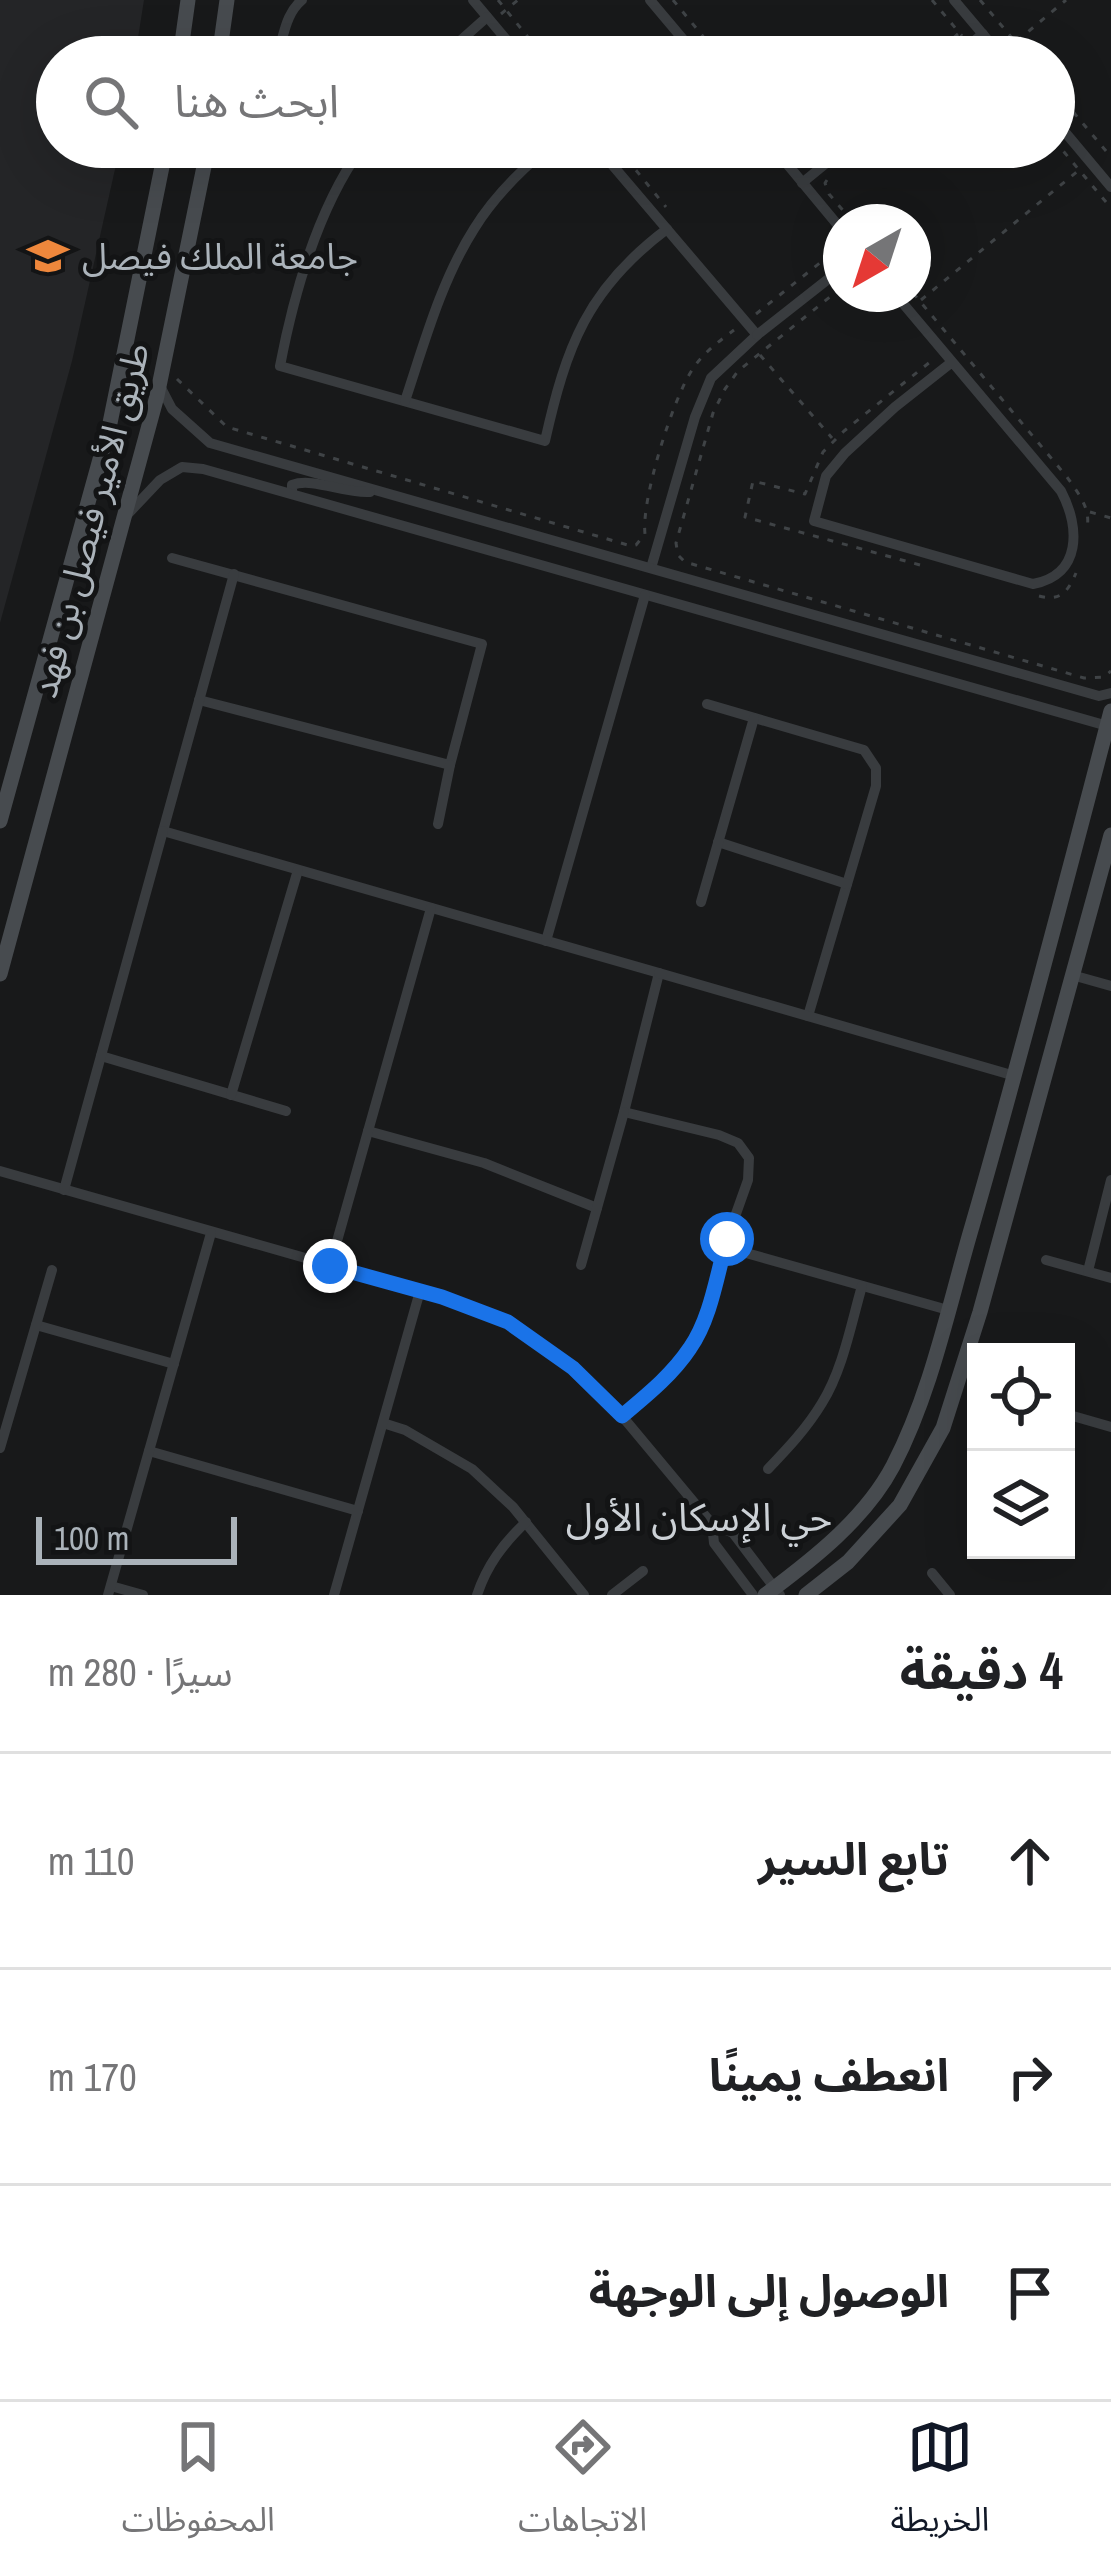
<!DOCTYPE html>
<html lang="ar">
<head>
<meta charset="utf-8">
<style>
	body { margin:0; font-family:"Archivo Narrow","Noto Sans Arabic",sans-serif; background:#f2f2f2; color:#202124; direction:rtl }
	.controls { position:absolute; right:36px; bottom:36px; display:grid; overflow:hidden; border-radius:0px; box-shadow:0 12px 48px #0002 }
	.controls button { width:108px; height:108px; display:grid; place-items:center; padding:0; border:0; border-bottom:3px solid #e0e0e0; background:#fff; color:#202124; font:60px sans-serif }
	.compass { position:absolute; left:823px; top:204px; width:108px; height:108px; border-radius:50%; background:#fff; box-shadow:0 12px 48px #0002; rotate:219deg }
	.scale { position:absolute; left:36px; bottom:30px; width:201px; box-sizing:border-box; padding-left:12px; border:6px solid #abb3ba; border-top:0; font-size:33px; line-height:42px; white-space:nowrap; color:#abb3ba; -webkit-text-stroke:9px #131415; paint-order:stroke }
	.stop { position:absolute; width:36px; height:36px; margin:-27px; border:9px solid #1a73e8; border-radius:50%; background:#fff }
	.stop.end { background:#1a73e8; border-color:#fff; box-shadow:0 3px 12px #0008 }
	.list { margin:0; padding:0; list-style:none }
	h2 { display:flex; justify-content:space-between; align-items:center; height:156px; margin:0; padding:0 48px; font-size:51px }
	h2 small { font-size:39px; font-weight:400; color:#757577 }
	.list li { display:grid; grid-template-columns:78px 1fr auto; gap:36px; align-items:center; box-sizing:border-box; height:216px; padding:0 48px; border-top:3px solid #e0e0e0 }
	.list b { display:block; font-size:45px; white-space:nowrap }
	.list em { font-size:39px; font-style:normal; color:#757577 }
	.icon { flex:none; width:66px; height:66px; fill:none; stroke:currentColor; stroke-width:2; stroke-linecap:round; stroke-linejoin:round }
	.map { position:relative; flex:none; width:1111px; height:1595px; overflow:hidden; direction:ltr }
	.search { position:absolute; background:#fff; box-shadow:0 12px 48px #0002; left:36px; right:36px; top:36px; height:132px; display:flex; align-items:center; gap:30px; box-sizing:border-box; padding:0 42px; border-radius:66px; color:#757577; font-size:45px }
	.sheet { height:804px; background:#fff }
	nav { display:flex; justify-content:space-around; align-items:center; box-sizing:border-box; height:168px; border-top:3px solid #e0e0e0; background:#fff; font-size:33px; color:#757577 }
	nav a { display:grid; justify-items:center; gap:6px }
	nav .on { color:#111827 }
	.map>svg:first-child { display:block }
	.built { fill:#242527 }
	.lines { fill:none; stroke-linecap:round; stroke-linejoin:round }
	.path { stroke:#3f4346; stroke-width:3; stroke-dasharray:6 9; stroke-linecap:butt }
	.minor { stroke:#393c3f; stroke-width:10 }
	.secondary { stroke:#474b4f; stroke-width:15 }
	.route { stroke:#1a73e8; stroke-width:15 }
	.labels { text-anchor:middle; stroke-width:10; stroke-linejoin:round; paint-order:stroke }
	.poi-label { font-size:36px; fill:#abb3ba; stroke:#131415; text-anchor:start }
	.street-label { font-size:36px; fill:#abb3ba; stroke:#131415 }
	.neighbourhood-label { font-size:39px; fill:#ccd1d6; stroke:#131415 }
</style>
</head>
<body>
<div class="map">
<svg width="1111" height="1595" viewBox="0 0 1111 1595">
	<rect width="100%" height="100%" fill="#18191a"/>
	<path class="built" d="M0,0H144L135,57H57V147H120L72,361L0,623Z"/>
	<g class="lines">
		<g class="path">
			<path d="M498,0L544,57"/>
			<path d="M673,0L720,57"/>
			<path d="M932,0L962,36"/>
			<path d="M980,0L1028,57"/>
			<path d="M501,14L518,0"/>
			<path d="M1017,41L1066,0"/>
			<path d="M931,57L958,34"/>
			<path d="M1054,89L1111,157"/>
			<path d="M1054,140L1111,208"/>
			<path d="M617,147L666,207"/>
			<path d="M795,147L800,153H815L823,147"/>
			<path d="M827,180L825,183L829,194L853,222"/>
			<path d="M841,288L738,371L725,389L713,413L676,543L678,555L685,562L1084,678L1104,677L1111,671"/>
			<path d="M913,293L1067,477C1078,493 1091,508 1087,528"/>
			<path d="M921,300L1079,170"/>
			<path d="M756,314L841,246"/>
			<path d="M760,355L832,438"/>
			<path d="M177,379L227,427L631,546L636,545L645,534C641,499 673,399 692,370C703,353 718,342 734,330"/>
			<path d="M1090,512L1111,518"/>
			<path d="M920,565L745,517L753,481L805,494L823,452L844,431L930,362L931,356"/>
			<path d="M1039,596C1061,602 1068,591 1076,573"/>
		</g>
		<g class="minor">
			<path d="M473,0L521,57"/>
			<path d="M650,0L698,57"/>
			<path d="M954,0L1002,57"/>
			<path d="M296,57L282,39C286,24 290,10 302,0"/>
			<path d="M442,57L487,17"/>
			<path d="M954,57L983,34"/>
			<path d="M1054,119L1111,187"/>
			<path d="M362,147C318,208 294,293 280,366L545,441C566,347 587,289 667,229"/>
			<path d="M597,147L757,335L711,378L695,417L651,568"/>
			<path d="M773,147L841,229"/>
			<path d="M802,183L846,147"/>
			<path d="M895,294L1061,491C1080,527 1082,575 1033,584L814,521L826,476L845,453L895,407L952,362"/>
			<path d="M757,335L841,269"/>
			<path d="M159,384L172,409L210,443L1099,696L1111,693"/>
			<path d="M405,401C424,344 441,281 474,229C493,198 521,170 549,147"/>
			<path d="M292,494V485C313,477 345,494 370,492"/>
			<path d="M125,517L160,480L182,467L203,469L1111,727"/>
			<path d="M172,558L482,644L450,765L199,700"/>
			<path d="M234,574L163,831L659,973L624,1112L719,1135L738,1143L749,1158L748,1180L727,1239L707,1312L692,1346L662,1382L622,1416"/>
			<path d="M707,704L864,750L876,768V786L808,1016"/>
			<path d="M438,824L450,765"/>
			<path d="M718,842L847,884"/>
			<path d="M701,902L754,718"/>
			<path d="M546,941L645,595"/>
			<path d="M659,973L1015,1076"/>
			<path d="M1072,975L1111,986"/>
			<path d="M101,1056L286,1111"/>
			<path d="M231,1095L298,870"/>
			<path d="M368,1131L484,1163L597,1208"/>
			<path d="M0,1171L442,1297L508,1322L573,1368L622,1416L712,1524"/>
			<path d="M64,1190L163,831"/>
			<path d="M725,1247L948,1310"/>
			<path d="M1046,1260L1111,1278"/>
			<path d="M581,1265L624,1112"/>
			<path d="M330,1266L431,908"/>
			<path d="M1088,1271L1111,1180"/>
			<path d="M36,1325L174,1364"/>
			<path d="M1066,1414L1111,1427"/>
			<path d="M383,1423L405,1430L472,1469L513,1507L584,1595"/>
			<path d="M0,1448L52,1270"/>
			<path d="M149,1451L358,1511"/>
			<path d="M768,1469C788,1448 807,1428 822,1403C843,1369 851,1324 862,1286"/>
			<path d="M932,1573L950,1595"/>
			<path d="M111,1586L143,1595"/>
			<path d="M108,1595L211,1233"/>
			<path d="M334,1595L420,1291"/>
			<path d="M477,1595C487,1565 503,1544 526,1522"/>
			<path d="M612,1595L643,1571"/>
			<path d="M753,1595L714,1543L712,1524L733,1533L780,1595"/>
		</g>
		<g class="secondary">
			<path d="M180,57L188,0"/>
			<path d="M219,57L227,0"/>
			<path d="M0,821L110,423L166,147"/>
			<path d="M0,974L157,396L208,147"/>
			<path d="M765,1595C812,1560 865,1519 893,1466C932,1391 949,1304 973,1223C1022,1053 1066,882 1111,711"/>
			<path d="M806,1595L848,1562L900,1505L943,1428L980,1312L1111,835"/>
		</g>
	</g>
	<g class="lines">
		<path class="route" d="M330,1266L442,1297L508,1322L573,1368L622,1416C647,1395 672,1375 690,1348C711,1318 717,1274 727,1239"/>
	</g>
	<defs>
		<g id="university-bare" transform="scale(3.24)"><path d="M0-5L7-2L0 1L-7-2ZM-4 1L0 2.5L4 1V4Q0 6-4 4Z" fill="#ee873c" stroke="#131415" stroke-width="2.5" paint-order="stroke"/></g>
	</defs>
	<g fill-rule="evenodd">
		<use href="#university-bare" x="48" y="256"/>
	</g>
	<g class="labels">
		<g class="poi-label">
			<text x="82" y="269">جامعة الملك فيصل</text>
		</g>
		<g class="street-label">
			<text transform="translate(90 520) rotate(-75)" y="13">طريق الأمير فيصل بن فهد</text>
		</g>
		<g class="neighbourhood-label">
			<text x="699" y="1531">حي الإسكان الأول</text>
		</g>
	</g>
</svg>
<div class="controls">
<button><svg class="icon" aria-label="locate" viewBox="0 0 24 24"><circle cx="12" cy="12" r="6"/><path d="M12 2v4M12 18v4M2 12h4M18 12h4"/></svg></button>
<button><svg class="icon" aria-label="layers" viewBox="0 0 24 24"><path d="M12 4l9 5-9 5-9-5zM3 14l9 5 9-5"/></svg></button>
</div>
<svg class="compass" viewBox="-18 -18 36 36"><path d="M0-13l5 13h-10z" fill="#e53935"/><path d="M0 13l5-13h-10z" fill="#757577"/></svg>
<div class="scale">100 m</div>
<div class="stop" style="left:727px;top:1239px"></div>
<div class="stop end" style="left:330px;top:1266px"></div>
<div class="search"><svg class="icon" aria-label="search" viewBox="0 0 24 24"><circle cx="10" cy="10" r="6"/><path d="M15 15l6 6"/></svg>ابحث هنا</div>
</div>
<section class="sheet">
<h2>4 دقيقة<small>سيرًا · 280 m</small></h2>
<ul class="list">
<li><svg class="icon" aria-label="ahead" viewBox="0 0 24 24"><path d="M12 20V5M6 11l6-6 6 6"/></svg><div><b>تابع السير</b></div><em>110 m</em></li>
<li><svg class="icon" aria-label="right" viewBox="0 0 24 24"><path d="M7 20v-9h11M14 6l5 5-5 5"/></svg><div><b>انعطف يمينًا</b></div><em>170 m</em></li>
<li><svg class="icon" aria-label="arrive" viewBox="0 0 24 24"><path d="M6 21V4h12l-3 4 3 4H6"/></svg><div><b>الوصول إلى الوجهة</b></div></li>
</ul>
</section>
<nav>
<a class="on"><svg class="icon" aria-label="map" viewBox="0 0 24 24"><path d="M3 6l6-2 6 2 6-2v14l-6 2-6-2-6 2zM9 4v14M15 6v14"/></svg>الخريطة</a>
<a><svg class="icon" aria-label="directions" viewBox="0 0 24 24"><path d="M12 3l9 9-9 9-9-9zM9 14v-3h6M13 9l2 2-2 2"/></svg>الاتجاهات</a>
<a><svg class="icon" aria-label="saved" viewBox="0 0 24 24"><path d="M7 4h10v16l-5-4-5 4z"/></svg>المحفوظات</a>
</nav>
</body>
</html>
